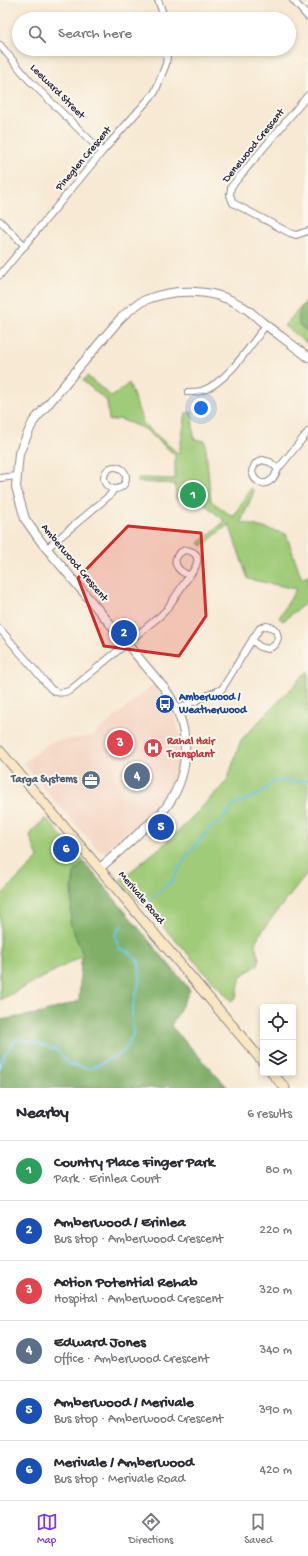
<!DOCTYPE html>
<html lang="en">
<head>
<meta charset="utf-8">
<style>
  :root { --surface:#fff; --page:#f2f2f3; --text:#2b2b33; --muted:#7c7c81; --line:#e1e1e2; --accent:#7c3aed }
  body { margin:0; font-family:"Gochi Hand",sans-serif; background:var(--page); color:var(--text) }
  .controls { position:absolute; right:12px; bottom:12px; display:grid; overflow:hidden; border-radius:4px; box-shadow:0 2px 6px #0003 }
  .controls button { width:36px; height:36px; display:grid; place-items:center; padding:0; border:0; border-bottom:1px solid var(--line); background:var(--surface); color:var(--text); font:20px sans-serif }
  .you { position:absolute; left:201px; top:408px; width:14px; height:14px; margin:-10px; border:3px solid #fff; border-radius:50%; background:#1a73e8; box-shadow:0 0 0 6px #1a73e833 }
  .badge { display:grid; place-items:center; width:26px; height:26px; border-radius:50%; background:var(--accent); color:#fff; font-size:13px; font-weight:700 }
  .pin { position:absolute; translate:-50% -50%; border:2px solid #fff; box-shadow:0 1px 4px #0006 }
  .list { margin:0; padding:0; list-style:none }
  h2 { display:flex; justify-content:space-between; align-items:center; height:52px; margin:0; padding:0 16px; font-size:17px }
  h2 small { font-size:13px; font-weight:400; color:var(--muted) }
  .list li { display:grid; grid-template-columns:26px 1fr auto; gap:12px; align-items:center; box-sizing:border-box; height:60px; padding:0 16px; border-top:1px solid var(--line) }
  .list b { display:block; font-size:15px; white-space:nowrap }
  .list p { margin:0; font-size:13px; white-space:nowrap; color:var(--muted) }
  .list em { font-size:13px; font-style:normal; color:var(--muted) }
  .icon { flex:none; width:22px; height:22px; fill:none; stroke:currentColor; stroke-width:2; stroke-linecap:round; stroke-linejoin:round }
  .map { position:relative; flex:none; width:308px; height:1088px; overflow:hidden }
  .search { position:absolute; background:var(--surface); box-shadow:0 2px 6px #0003; left:12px; right:12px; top:12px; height:44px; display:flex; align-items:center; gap:10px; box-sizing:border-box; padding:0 14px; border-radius:22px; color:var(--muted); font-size:15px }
  .sheet { height:412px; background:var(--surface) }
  nav { display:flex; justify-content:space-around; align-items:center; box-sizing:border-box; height:56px; border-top:1px solid var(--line); background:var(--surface); font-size:11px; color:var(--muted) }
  nav a { display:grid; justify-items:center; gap:2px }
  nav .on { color:var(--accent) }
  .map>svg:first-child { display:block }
  .built { fill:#f4d3c1 }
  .green { fill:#a0cb78; stroke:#61765a }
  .forest { fill:#80af68; stroke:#516852 }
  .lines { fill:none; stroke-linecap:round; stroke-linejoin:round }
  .stream { stroke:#68c4e6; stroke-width:2 }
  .minor-casing { stroke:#8c8687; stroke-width:8 }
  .tertiary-casing { stroke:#8c8687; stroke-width:10 }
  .secondary-casing { stroke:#8c8687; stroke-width:11 }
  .minor { stroke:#fff; stroke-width:6 }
  .tertiary { stroke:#fff; stroke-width:8 }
  .secondary { stroke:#f9e7c3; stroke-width:9 }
  .marked { fill:#d62828; fill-opacity:0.2; stroke:#d62828; stroke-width:3; stroke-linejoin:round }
  .labels { text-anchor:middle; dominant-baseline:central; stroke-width:4; stroke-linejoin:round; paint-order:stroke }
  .street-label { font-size:11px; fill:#22223b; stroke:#fbf7ec }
  .transit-label { font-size:11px; font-weight:bold; fill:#164399; stroke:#fbf7ec; text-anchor:start }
  .health-label { font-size:11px; font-weight:bold; fill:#be3a42; stroke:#fbf7ec; text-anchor:start }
  .service-label { font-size:11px; font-weight:bold; fill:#4e5e75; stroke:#fbf7ec; text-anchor:end }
</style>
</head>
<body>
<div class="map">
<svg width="308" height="1088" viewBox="0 0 308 1088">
  <rect width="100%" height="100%" fill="#fbf7ec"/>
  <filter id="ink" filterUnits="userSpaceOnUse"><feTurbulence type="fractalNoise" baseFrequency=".025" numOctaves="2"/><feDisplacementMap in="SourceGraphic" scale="8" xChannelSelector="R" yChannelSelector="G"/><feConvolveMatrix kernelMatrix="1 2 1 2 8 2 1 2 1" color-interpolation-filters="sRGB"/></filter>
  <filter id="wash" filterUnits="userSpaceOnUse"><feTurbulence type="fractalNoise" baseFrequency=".012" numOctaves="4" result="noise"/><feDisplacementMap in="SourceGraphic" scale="16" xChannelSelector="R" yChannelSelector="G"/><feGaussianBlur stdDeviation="0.9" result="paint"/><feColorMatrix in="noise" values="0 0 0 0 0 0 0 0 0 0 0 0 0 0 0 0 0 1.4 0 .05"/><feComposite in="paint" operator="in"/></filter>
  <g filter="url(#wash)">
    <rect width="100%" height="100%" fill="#f7e9d3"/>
    <!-- built -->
    <path class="built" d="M153 685 169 703 177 722 182 743 178 772 167 794 152 814 111 850 99 851 51 797 23 763 50 742 92 736Z"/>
    <!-- green -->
    <path class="green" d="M308 299V344L284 326Z
      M87 376 112 397 129 383 144 425 179 454 186 413 192 412 194 439 205 441 211 501 233 517 251 488 254 491 241 522 286 534 302 579 308 575V601L283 621 279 618 296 589 248 579 229 524 202 546 199 543 225 521 203 503 176 499 175 484 138 482V478L175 479V455L145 429 120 419 109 421 107 401 83 381Z
      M308 671V873L274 915 258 937 255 944 259 959 258 965 241 976 236 997 231 1001 120 880 171 839 227 781 241 740Z
      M46 818 84 862 74 873 71 899 86 954 0 1000V896L38 858 30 836 34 829Z"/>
    <!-- forest -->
    <path class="forest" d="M308 301V332L299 325C298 313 299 309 308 301Z
      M84 862 190 990 171 1026 228 1088H172L168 1085 165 1088H0V1020L42 1013 79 1001 81 962 83 955 70 923 74 873Z"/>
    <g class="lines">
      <!-- stream -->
      <path class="stream" d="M144 904 171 882 189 853 210 828 219 823 236 804 258 795 275 781H306L308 778
        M0 1067 4 1055 16 1039 40 1044 58 1051 68 1064 90 1069 124 1052 133 1035 132 1011 140 978 139 962 129 952 119 949 115 935 121 926"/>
    </g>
  </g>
  <g filter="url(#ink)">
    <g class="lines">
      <!-- minor casing -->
      <g class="minor-casing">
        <path id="minor" d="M158 0 165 19
          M293 0 308 17
          M0 45 29 80 102 152
          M308 95 231 187 230 195 233 203 290 233 296 235 308 231
          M0 221 25 246
          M0 275 102 152 155 92 166 64 168 49
          M188 392C192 392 197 392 201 391 227 383 250 346 266 325
          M262 460 270 462 278 469C276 472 275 478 271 480 263 488 253 480 252 471L255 464Z
          M104 478a11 11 0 1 1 22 0a11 11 0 1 1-22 0Z
          M278 469 308 432
          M0 478 16 476
          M46 549 110 495 114 489
          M186 550C204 553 197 567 189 576 185 573 181 572 178 568 172 560 178 552 186 550Z
          M266 626C274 627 277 630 278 638L275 645 268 649 260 647 252 640 260 628Z
          M0 629 51 689C57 694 62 693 69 691L160 616 167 609 189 576
          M177 709 222 689 252 640"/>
      </g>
      <!-- tertiary casing -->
      <g class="tertiary-casing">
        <path id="tertiary" d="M100 868C114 856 128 844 141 831 150 823 160 816 167 806 193 770 190 723 165 689L42 543 25 519 16 487 19 453 33 422 119 320C126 313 134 306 143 301 172 288 212 288 240 305 248 309 255 316 262 322 277 334 293 345 308 357"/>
      </g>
      <!-- secondary casing -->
      <g class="secondary-casing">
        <path id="secondary" d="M0 751 263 1062
          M272 1073 285 1088"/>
      </g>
      <!-- minor -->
      <use href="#minor" class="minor"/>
      <!-- tertiary -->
      <use href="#tertiary" class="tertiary"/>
      <!-- secondary -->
      <use href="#secondary" class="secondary"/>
    </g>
  </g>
  <!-- marked area -->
  <path class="marked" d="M128 526 201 533 206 616 179 656 104 646 78 578Z"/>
  <!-- icons -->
  <defs>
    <g id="bus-disc" transform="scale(1)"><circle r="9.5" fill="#1a4fb4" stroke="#fbf7ec"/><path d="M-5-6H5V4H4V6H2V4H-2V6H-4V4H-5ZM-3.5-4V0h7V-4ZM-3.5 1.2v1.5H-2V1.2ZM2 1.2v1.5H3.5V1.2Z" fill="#fff"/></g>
    <g id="hospital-disc" transform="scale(1)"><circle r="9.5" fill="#e0444e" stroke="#fbf7ec"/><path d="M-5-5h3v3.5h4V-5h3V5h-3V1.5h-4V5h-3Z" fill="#fff"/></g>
    <g id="office-disc" transform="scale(1)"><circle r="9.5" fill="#5c6f8a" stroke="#fbf7ec"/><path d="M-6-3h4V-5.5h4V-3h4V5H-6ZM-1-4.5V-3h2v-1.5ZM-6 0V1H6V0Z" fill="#fff"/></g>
  </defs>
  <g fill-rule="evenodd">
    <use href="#bus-disc" x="165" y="704"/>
    <use href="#hospital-disc" x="153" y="748"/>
    <use href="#office-disc" x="91" y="780"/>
  </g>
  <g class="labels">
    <!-- street labels -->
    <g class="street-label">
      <text transform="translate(57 92) rotate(45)">Leeward Street</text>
      <text transform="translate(254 146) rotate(-51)">Denewood Crescent</text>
      <text transform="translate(84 159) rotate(-50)">Pineglen Crescent</text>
      <text transform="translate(74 563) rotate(50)">Amberwood Crescent</text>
      <text transform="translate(141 898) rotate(50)">Merivale Road</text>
    </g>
    <!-- transit labels -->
    <g class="transit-label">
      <text x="179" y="698">Amberwood /<tspan x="179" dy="13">Weatherwood</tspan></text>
    </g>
    <!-- health labels -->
    <g class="health-label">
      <text x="167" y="742">Rahal Hair<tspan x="167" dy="13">Transplant</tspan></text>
    </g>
    <!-- service labels -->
    <g class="service-label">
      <text x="77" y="780">Targa Systems</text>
    </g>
  </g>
</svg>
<div class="controls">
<button><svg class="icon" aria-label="locate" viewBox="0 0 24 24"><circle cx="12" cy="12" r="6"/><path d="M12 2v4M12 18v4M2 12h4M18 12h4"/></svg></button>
<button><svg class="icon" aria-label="layers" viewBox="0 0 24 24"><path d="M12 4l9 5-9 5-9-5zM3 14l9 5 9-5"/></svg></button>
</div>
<div class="you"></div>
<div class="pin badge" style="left:193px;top:495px;background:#2e9e5b">1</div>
<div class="pin badge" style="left:124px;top:633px;background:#1a4fb4">2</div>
<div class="pin badge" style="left:120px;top:743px;background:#e0444e">3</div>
<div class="pin badge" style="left:137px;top:776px;background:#5c6f8a">4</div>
<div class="pin badge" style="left:161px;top:827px;background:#1a4fb4">5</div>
<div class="pin badge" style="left:66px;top:849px;background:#1a4fb4">6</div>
<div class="search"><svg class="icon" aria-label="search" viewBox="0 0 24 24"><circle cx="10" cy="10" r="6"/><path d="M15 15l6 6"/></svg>Search here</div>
</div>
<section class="sheet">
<h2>Nearby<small>6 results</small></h2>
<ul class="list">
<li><span class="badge" style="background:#2e9e5b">1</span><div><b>Country Place Finger Park</b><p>Park · Erinlea Court</p></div><em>80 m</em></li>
<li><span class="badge" style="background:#1a4fb4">2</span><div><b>Amberwood / Erinlea</b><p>Bus stop · Amberwood Crescent</p></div><em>220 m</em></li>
<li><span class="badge" style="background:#e0444e">3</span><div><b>Action Potential Rehab</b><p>Hospital · Amberwood Crescent</p></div><em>320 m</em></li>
<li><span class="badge" style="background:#5c6f8a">4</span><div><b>Edward Jones</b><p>Office · Amberwood Crescent</p></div><em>340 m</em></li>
<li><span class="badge" style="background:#1a4fb4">5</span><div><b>Amberwood / Merivale</b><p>Bus stop · Amberwood Crescent</p></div><em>390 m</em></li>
<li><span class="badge" style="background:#1a4fb4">6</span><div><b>Merivale / Amberwood</b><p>Bus stop · Merivale Road</p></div><em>420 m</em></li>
</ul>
</section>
<nav>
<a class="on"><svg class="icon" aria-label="map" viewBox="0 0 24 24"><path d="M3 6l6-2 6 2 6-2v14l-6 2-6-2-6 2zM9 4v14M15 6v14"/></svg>Map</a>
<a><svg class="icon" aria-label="directions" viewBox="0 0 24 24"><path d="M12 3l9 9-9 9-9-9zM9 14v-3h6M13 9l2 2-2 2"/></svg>Directions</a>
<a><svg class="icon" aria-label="saved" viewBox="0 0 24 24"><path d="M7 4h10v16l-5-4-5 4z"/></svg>Saved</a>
</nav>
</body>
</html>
